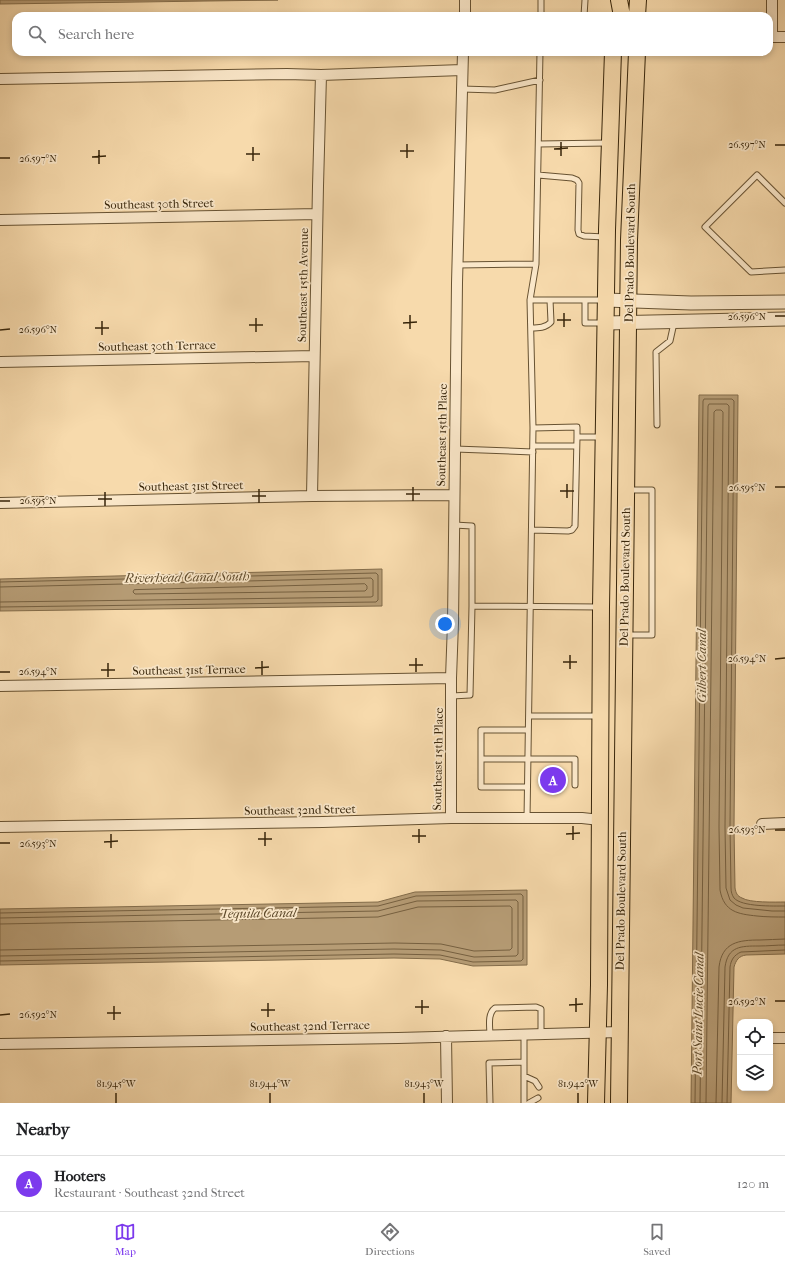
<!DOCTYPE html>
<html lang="en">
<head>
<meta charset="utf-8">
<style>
  :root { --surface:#fff; --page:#f6f6f6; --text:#202124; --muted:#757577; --line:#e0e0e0; --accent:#7c3aed }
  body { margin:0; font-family:"IM FELL French Canon",serif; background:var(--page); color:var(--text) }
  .controls { position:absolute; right:12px; bottom:12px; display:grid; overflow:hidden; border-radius:8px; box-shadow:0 2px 6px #0003 }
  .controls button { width:36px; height:36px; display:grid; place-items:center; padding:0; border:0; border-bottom:1px solid var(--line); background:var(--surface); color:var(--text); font:20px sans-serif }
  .you { position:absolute; left:445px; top:624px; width:14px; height:14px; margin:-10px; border:3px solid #fff; border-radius:50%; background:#1a73e8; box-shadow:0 0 0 6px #1a73e833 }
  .badge { display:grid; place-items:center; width:26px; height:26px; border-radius:50%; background:var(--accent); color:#fff; font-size:13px; font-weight:700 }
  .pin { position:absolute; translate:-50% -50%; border:2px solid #fff; box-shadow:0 1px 4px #0006 }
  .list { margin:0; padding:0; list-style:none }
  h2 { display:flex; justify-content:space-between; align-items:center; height:52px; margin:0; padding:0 16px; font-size:17px }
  h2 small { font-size:13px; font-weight:400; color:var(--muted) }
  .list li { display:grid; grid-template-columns:26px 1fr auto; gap:12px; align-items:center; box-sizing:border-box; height:56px; padding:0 16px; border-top:1px solid var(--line) }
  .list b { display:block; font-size:15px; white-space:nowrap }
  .list p { margin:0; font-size:13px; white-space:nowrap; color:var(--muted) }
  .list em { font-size:13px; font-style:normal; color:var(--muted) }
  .icon { flex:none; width:22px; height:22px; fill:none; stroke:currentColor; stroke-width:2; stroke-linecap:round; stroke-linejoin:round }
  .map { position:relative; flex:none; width:785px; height:1103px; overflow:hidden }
  .search { position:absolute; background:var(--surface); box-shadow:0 2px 6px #0003; left:12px; right:12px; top:12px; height:44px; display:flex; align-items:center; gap:10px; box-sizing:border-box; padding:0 14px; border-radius:12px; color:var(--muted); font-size:15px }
  .sheet { height:108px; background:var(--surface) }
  nav { display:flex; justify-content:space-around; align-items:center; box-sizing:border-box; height:56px; border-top:1px solid var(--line); background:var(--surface); font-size:11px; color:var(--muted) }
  nav a { display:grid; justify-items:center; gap:2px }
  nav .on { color:var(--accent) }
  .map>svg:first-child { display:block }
  .water { fill:#b69c75; stroke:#836c4a }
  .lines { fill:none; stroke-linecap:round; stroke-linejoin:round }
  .shore { stroke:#766040; stroke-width:1 }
  .service-casing { stroke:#675232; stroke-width:7 }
  .minor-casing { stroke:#675232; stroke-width:12 }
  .tertiary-casing { stroke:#675232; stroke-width:15 }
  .primary-casing { stroke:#37250a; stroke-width:18 }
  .service { stroke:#fae7c9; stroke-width:5 }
  .minor { stroke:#fae7c9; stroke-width:10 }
  .tertiary { stroke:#fae7c9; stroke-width:13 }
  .primary { stroke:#f7daac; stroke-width:16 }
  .ticks { fill:none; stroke:#37250a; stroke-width:1.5 }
  .labels { text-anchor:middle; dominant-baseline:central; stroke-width:3.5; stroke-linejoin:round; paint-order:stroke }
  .street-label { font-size:12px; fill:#37250a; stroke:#fae7c9 }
  .water-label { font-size:13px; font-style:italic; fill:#5d492a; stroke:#fae7c9 }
  .ticks-label { font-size:10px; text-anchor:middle; fill:#37250a; stroke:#fae7c9; stroke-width:3.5; stroke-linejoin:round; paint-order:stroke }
</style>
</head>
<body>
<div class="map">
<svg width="785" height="1103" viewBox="0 0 785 1103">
  <rect width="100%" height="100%" fill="#f7daac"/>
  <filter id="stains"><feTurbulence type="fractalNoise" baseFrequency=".005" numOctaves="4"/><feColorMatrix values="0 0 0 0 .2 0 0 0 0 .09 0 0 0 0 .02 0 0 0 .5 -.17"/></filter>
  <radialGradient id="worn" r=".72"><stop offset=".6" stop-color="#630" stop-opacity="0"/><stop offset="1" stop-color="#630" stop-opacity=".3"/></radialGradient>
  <!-- water -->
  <path class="water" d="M0 0H278L0 4Z
    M699 395H738L734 827 735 888C736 893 737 896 742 898 750 903 775 902 785 902V954L746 955C739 956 736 960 734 967L731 1103H691Z
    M382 569V606L0 611V579Z
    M527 890V965L473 966 440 959 394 958 0 965V909L378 902 415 892Z"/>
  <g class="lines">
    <!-- shore -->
    <path class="shore" d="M0 582 376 573 378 575V600L376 602 0 607
      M365 584 367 586V589L365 591 135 594 133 592 134 590Z
      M0 587 371 578 373 580V596L371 597 0 602
      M0 913 378 906 416 896 521 894 523 896V959L521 961 473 962 440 955 394 954 0 961
      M0 918 378 911 417 901 516 900 518 902V954L516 956 474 957 441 950 394 949 0 956
      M0 924 378 917 418 907 510 906 512 908V948L510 950 474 951 441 944 395 943 0 950
      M695 1103 703 401 704 399H732L734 401 730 827 731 888C731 892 732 895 734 898 742 907 773 906 785 906
      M700 1103 708 406 709 404H727L729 406 725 827 726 888 730 900 736 905 743 908 772 911H785
      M706 1103 714 412 716 410H721L723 412 719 827 720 890C724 912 738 914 757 916 766 917 776 917 785 917
      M716 1103 719 967C722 942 739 940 760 940 768 940 777 939 785 939
      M722 1103 725 967C728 946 741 946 759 946 768 946 776 945 785 945
      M727 1103 730 967C731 960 734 955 741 952L785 950"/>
    <!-- service casing -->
    <g class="service-casing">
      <path id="service" d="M541 16V0
        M584 16 585 0
        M462 89 495 90 540 80
        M539 144 607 143
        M538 175 572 178 577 180 579 183 578 230 579 234 584 236 605 237
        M785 203 757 175 705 227 751 272 785 270
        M457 265 536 264
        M530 300H603
        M585 300V323H603
        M531 328C538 328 546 328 551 322L550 300
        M657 425 656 352 670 341 674 323
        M533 428 577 427V437H601
        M533 446H576
        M455 449 533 452
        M454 525 472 526V606
        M532 530 568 531 572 530 575 526 577 437
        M627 635H652V490H627
        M452 696 470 695 472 606 600 607
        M529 716H598
        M481 759H575V785
        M527 787H481V730H528
        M527 819 533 428 530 300 536 264 540 52
        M490 1036C490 1027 487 1014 495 1008L536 1007 541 1009V1034
        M524 1076 535 1081 539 1087
        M490 1103 489 1063 524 1062
        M524 1103V1034
        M529 1103 538 1098"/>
    </g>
    <!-- minor casing -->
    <g class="minor-casing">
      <path id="minor" d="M465 16V0
        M769 37H785
        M772 37V0
        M0 79 287 74 321 75 462 70
        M0 220 317 214
        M0 362 314 356
        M312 496 318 186 321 75
        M0 503 312 496 454 495
        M0 686 451 678
        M451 818V678L453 623 457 283 463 52
        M762 824 785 823
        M0 827 323 822 451 818H582L600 820
        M446 1036 447 1103
        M770 1038H785
        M0 1044 398 1038 620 1032"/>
    </g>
    <!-- tertiary casing -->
    <g class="tertiary-casing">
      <path id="tertiary" d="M606 300 691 303 785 302
        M606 323 785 319"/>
    </g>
    <!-- primary casing -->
    <g class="primary-casing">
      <path id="primary" d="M619 0 622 16
        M637 16 638 0
        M596 1103 599 985 601 607 607 230 613 52
        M619 1103 629 240 637 52"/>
    </g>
    <!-- service -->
    <use href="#service" class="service"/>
    <!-- minor -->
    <use href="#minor" class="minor"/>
    <!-- tertiary -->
    <use href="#tertiary" class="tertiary"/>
    <!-- primary -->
    <use href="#primary" class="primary"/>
  </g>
  <!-- ticks -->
  <path class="ticks" d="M561 142V156M407 144V158M775 145H785M253 147V161M554 149 568 148M99 150V164M400 151H414M246 154H260M92 157 106 156M0 158H10M564 313V327M410 315V329M775 316H785M256 318V332M557 320H571M102 321V335M403 323 417 322M249 325H263M95 328H109M0 330 10 329M567 484V498M413 487V501M775 487H785M259 489V503M560 491H574M105 492V506M406 494H420M252 496H266M98 499H112M0 501H10M570 655V669M416 658V672M775 659 785 658M262 661V675M563 662H577M108 663V677M409 665H423M255 668 269 667M101 670H115M0 672H10M573 826V840M419 829V843M775 830H785M265 832V846M111 834V848M566 834 580 833M412 836H426M258 839H272M104 842 118 841M0 843H10M576 998V1012M422 1000V1014M775 1001H785M268 1003V1017M569 1005 583 1004M114 1006V1020M415 1007H429M261 1010H275M107 1013H121M0 1015 10 1014M116 1093V1103M270 1093V1103M424 1093V1103M578 1093V1103"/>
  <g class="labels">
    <!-- street labels -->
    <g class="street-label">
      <text transform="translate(159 204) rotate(-1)">Southeast 30th Street</text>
      <text transform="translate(630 253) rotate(-89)">Del Prado Boulevard South</text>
      <text transform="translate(303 285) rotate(-89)">Southeast 15th Avenue</text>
      <text transform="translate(157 346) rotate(-1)">Southeast 30th Terrace</text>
      <text transform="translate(442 435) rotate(-89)">Southeast 15th Place</text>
      <text transform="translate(191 486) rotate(-1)">Southeast 31st Street</text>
      <text transform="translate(625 577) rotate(-89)">Del Prado Boulevard South</text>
      <text transform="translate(189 670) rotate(-1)">Southeast 31st Terrace</text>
      <text transform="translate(438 759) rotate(-89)">Southeast 15th Place</text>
      <text transform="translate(300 810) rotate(-1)">Southeast 32nd Street</text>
      <text transform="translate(621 901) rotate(-89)">Del Prado Boulevard South</text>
      <text transform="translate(310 1026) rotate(-1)">Southeast 32nd Terrace</text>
    </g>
    <!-- water labels -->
    <g class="water-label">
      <text transform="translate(187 577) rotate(-1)">Riverhead Canal South</text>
      <text transform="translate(701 666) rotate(-90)">Gilbert Canal</text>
      <text transform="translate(258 913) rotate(-1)">Tequila Canal</text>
      <text transform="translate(698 1014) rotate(-89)">Port Saint Lucie Canal</text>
    </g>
  </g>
  <g class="ticks-label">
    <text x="747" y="148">26.597°N</text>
    <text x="38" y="162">26.597°N</text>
    <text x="747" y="320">26.596°N</text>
    <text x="38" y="333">26.596°N</text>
    <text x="747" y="491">26.595°N</text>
    <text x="38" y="504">26.595°N</text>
    <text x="747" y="662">26.594°N</text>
    <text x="38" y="675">26.594°N</text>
    <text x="747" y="833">26.593°N</text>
    <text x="38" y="847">26.593°N</text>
    <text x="747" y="1005">26.592°N</text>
    <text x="38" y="1018">26.592°N</text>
    <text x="116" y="1087">81.945°W</text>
    <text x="270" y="1087">81.944°W</text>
    <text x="424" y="1087">81.943°W</text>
    <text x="578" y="1087">81.942°W</text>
  </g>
  <rect width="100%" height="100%" filter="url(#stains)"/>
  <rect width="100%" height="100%" fill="url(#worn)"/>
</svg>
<div class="controls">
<button><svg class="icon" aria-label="locate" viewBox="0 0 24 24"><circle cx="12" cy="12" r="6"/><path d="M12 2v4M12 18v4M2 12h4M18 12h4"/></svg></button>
<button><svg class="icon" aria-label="layers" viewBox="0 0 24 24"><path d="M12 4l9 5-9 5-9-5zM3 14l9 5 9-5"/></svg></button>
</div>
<div class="you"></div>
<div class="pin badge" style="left:553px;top:780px">A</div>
<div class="search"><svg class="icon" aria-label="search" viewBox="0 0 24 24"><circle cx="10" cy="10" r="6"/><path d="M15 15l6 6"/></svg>Search here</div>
</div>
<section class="sheet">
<h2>Nearby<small></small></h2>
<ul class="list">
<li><span class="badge">A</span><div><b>Hooters</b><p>Restaurant · Southeast 32nd Street</p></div><em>120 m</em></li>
</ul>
</section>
<nav>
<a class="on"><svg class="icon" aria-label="map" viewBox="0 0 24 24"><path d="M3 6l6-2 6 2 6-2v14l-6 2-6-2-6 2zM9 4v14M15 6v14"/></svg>Map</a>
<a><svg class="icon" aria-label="directions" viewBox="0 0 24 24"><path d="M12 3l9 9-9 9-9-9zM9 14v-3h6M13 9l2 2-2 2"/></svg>Directions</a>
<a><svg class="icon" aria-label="saved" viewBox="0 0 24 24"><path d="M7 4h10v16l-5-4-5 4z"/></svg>Saved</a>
</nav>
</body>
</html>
